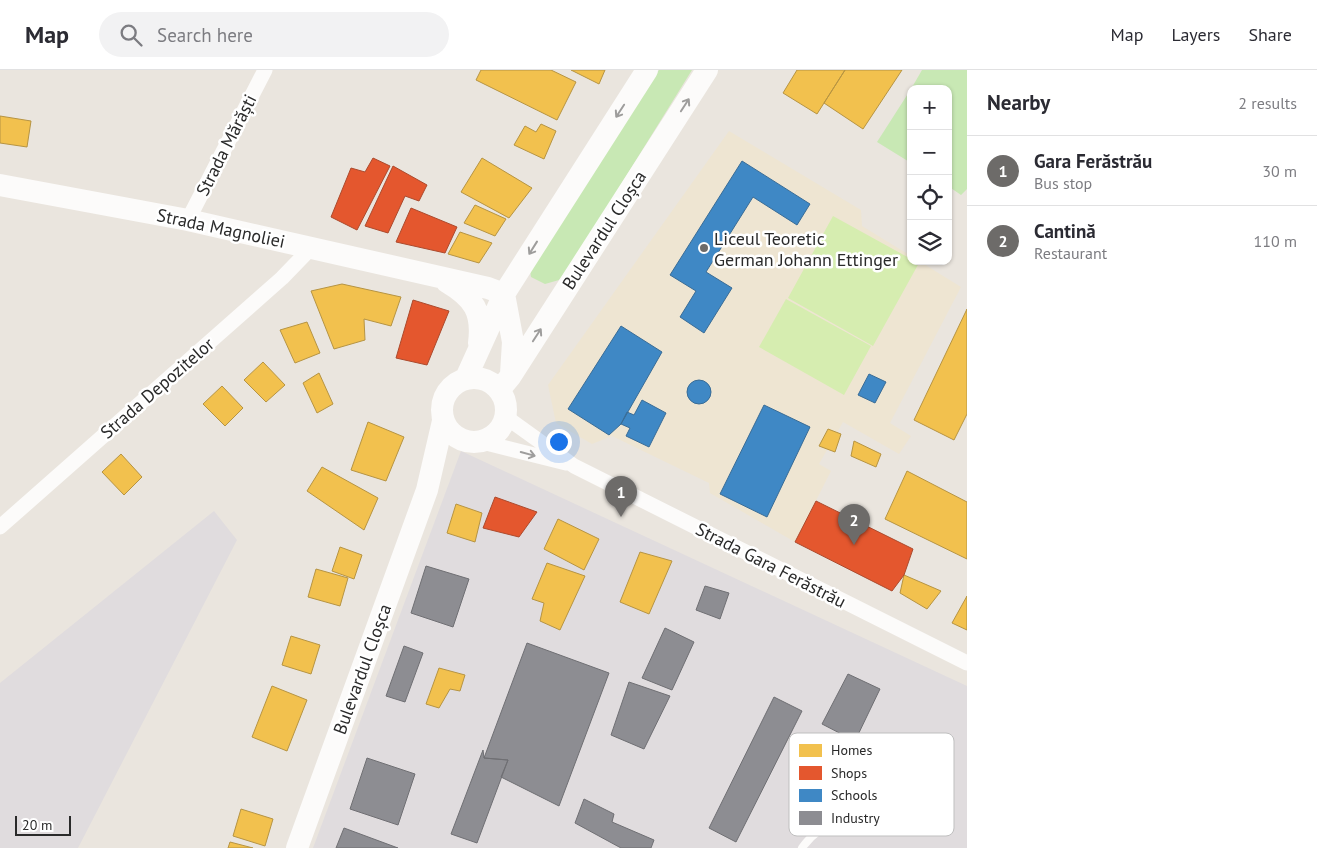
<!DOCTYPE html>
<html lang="en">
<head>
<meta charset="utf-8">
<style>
  :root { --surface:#fff; --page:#f2f2f3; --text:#2b2b33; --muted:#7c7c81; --line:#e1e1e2; --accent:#6d6b69 }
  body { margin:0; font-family:"PT Sans",sans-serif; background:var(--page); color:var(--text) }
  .controls { position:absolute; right:15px; top:15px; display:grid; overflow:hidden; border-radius:10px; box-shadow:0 1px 4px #0004 }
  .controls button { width:45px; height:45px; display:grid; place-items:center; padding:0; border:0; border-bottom:1px solid var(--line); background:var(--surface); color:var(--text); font:25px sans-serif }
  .scale { position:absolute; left:15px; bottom:12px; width:56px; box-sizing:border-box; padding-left:5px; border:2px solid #2a2a2a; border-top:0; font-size:14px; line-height:18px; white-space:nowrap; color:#2a2a2a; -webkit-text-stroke:4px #fff; paint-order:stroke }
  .you { position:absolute; left:558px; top:371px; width:18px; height:18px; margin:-12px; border:4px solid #fff; border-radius:50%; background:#1a73e8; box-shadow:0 0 0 8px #1a73e833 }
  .badge { display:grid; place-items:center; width:32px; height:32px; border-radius:50%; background:var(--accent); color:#fff; font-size:16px; font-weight:700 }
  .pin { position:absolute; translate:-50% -41px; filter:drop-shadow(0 1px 2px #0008) }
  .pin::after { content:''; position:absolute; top:26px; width:18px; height:15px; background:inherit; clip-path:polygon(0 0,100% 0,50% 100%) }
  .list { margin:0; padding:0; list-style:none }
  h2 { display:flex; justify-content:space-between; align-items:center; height:65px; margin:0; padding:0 20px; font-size:21px }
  h2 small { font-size:16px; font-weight:400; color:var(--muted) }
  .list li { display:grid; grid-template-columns:32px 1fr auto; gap:15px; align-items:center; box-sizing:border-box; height:70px; padding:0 20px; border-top:1px solid var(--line) }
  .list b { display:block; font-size:19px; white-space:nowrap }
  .list p { margin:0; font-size:16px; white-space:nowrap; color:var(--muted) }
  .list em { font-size:16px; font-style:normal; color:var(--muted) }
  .icon { flex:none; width:28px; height:28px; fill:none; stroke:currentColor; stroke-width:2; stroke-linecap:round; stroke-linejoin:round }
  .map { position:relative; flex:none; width:967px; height:778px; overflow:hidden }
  header { display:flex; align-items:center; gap:30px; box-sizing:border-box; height:70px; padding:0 25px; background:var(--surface); border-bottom:1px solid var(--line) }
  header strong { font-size:24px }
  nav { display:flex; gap:28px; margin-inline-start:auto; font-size:18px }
  .search { width:350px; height:45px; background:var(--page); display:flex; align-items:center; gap:12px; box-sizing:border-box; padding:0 18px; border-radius:28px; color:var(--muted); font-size:19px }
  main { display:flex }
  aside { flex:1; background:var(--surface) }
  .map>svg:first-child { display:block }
  .industrial { fill:#e0dcde }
  .education { fill:#eee5d2 }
  .green { fill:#c8e8b4 }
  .pitch { fill:#d6edb0 }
  .homes { fill:#f2c14e; stroke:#b69443 }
  .shops { fill:#e4572e; stroke:#ac4a2d }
  .schools { fill:#3f88c5; stroke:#396c96 }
  .industry { fill:#8d8d92; stroke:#6f6f73 }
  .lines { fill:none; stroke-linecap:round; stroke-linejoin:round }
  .service { stroke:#fcfbfa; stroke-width:8 }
  .minor { stroke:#fcfbfa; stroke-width:15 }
  .secondary { stroke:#fcfbfa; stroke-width:22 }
  .oneway { stroke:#9e9d9c }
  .poi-dot { fill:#6d6b69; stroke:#fff; stroke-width:2 }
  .labels { text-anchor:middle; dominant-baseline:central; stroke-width:5; stroke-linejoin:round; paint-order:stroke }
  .street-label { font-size:18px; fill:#2a2a2a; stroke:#fff }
  .poi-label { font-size:18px; fill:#2a2a2a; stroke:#fff; text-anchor:start }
  .key { fill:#fff; stroke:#bfbfbf; stroke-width:1 }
  .key-label { font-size:14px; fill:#2a2a2a }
</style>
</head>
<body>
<header>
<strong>Map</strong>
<div class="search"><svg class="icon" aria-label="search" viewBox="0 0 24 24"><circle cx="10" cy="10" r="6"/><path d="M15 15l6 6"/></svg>Search here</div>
<nav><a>Map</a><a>Layers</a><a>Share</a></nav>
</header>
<main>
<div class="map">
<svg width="967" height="778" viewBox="0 0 967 778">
  <rect width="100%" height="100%" fill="#eae5de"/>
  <!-- industrial -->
  <path class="industrial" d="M461 381 967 616V778H313Z
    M214 441 237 470 78 778H0V613Z"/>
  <!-- education -->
  <path class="education" d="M729 61 861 140 862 156 911 186V191H919L961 217 890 353 911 366 899 384 843 352 819 394 831 401 795 472 710 423 709 413 612 366 592 374 556 353 548 315Z"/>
  <!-- green -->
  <path class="green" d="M659 0H692L574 190 559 210 545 214 531 207 529 193Z
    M922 0H967V119L961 125 948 116V19H911Z
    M911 19V93L877 72Z"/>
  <!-- pitch -->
  <path class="pitch" d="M833 146 911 189V191L919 193 873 276 788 228Z
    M786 229 871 276 844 325 759 277Z"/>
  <!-- homes -->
  <path class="homes" d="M481 0H551L576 12 557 50 476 10Z
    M571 0H605L599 14Z
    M797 0H845L817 44 783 23Z
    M845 0H902L863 59 824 33Z
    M0 46 31 51 27 77 0 73Z
    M541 54 556 61 544 89 514 75 525 56 536 62Z
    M482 88 532 118 509 148 461 122Z
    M475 135 506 149 495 166 464 153Z
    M460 162 492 173 479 193 448 184Z
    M342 214 401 227 391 256 364 249 365 270 334 279 311 221Z
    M967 239V344L954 370 914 350Z
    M307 252 320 283 295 293 280 260Z
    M263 292 285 315 266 332 244 310Z
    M319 303 333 334 317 343 303 313Z
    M222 316 243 338 225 356 203 334Z
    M368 352 404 367 386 411 351 400Z
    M828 359 841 364 835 382 819 376Z
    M854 371 881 384 876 397 851 386Z
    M121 384 142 407 124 425 102 402Z
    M322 397 378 428 364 460 307 421Z
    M907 401 967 432V489L885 449Z
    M456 434 482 443 475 472 447 463Z
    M558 449 599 469 584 500 544 479Z
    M340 477 362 485 354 509 332 501Z
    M640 482 672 491 649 544 620 532Z
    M547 493 585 506 560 560 540 551 544 533 532 529Z
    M316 499 348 508 340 536 308 527Z
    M904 505 941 521 927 539 900 523Z
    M967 526V560L952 553Z
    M291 566 320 575 311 604 282 595Z
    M439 598 465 605 460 621 450 619 439 638 426 634Z
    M272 616 307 630 287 681 252 667Z
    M241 739 273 749 265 776 233 766Z
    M230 772 253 778H228Z"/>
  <!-- shops -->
  <path class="shops" d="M373 88 390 96 357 160 331 147 351 98 365 102Z
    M393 96 427 115 419 131 405 126 388 163 365 156Z
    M411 138 457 157 445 183 396 172Z
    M413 230 449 241 427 295 396 288Z
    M495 427 537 442 519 467 483 458Z
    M816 431 913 479 904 505 892 521 795 472Z"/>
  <!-- schools -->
  <path class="schools" d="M742 91 810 134 797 155 753 127 706 202 732 218 704 263 680 247 696 221 670 205Z
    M621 256 662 282 621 354 609 365 568 339Z
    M869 304 886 312 875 333 858 325Z
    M687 322a12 12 0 1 1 24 0a12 12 0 1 1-24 0Z
    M642 330 666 343 649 377 626 366 630 358 621 354 627 342 634 345Z
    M764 335 810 357 767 447 720 424Z"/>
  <!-- industry -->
  <path class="industry" d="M426 496 469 509 453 557 411 543Z
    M705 516 729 523 720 549 696 540Z
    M665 558 694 572 672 620 642 608Z
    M527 573 609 603 559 736 501 707 508 690 484 688Z
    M404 576 423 583 405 632 386 626Z
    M848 604 880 619 855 671 822 654Z
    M629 612 670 626 644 679 611 665Z
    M774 627 802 641 736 772 709 758Z
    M483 680 484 688 508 690 477 773 451 764Z
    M367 688 415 704 398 755 350 739Z
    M584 729 614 744 612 752 654 770 651 778H621L575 753Z
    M344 758 398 778H336Z"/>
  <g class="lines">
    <!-- service -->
    <path class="service" d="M802 778C823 747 860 745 893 741"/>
    <!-- minor -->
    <path class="minor" d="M188 150 265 0
      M506 347 574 396 967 593
      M482 372 566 393
      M0 457 282 208 312 177"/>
    <!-- secondary -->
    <path class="secondary" d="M0 115 188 150 488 218 504 224
      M447 212C474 228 483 242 479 273
      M504 224 513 272 511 304
      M442 340a32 32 0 1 1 64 0a32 32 0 1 1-64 0Z
      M466 308 504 224 647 0
      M500 319 510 307 707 0
      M297 778 427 420 443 351"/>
  </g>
  <!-- one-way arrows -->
  <defs><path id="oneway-shaft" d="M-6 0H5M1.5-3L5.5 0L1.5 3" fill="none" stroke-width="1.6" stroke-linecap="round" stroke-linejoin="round" transform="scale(1.25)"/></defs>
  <g class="oneway">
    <use href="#oneway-shaft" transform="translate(685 35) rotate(-57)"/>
    <use href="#oneway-shaft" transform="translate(620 41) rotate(123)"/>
    <use href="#oneway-shaft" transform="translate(533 178) rotate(122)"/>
    <use href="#oneway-shaft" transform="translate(537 265) rotate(-57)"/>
    <use href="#oneway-shaft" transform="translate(528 384) rotate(15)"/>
  </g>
  <!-- markers -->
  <circle class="poi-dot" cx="704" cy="178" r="5"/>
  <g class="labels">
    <!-- street labels -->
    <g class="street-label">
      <text transform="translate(226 75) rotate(-63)">Strada Mărăști</text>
      <text transform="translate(221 158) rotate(12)">Strada Magnoliei</text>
      <text transform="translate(604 160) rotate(-57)">Bulevardul Cloșca</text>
      <text transform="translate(157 318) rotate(-41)">Strada Depozitelor</text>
      <text transform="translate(771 495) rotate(27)">Strada Gara Ferăstrău</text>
      <text transform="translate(362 599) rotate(-70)">Bulevardul Cloșca</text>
    </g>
    <!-- poi labels -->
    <g class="poi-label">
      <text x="714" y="168">Liceul Teoretic<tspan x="714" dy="21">German Johann Ettinger</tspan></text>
    </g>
  </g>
  <!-- legend -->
  <rect x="789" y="663" width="165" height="103" rx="8" class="key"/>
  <rect x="799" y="674" width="23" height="13" fill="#f2c14e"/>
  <rect x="799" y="696" width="23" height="14" fill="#e4572e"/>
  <rect x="799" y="719" width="23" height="13" fill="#3f88c5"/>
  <rect x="799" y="741" width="23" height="14" fill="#8d8d92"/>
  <g class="key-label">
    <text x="831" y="685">Homes</text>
    <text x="831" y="708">Shops</text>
    <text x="831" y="730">Schools</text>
    <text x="831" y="753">Industry</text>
  </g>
</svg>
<div class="controls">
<button>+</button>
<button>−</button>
<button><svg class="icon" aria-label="locate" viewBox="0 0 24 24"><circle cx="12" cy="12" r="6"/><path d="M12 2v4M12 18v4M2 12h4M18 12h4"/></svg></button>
<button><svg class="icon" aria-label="layers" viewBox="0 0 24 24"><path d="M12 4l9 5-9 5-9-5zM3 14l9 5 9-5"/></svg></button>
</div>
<div class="scale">20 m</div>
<div class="you"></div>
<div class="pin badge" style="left:621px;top:447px">1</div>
<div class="pin badge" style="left:854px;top:475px">2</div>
</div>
<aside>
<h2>Nearby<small>2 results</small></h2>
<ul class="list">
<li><span class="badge">1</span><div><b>Gara Ferăstrău</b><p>Bus stop</p></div><em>30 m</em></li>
<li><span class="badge">2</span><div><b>Cantină</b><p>Restaurant</p></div><em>110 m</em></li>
</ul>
</aside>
</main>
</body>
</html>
